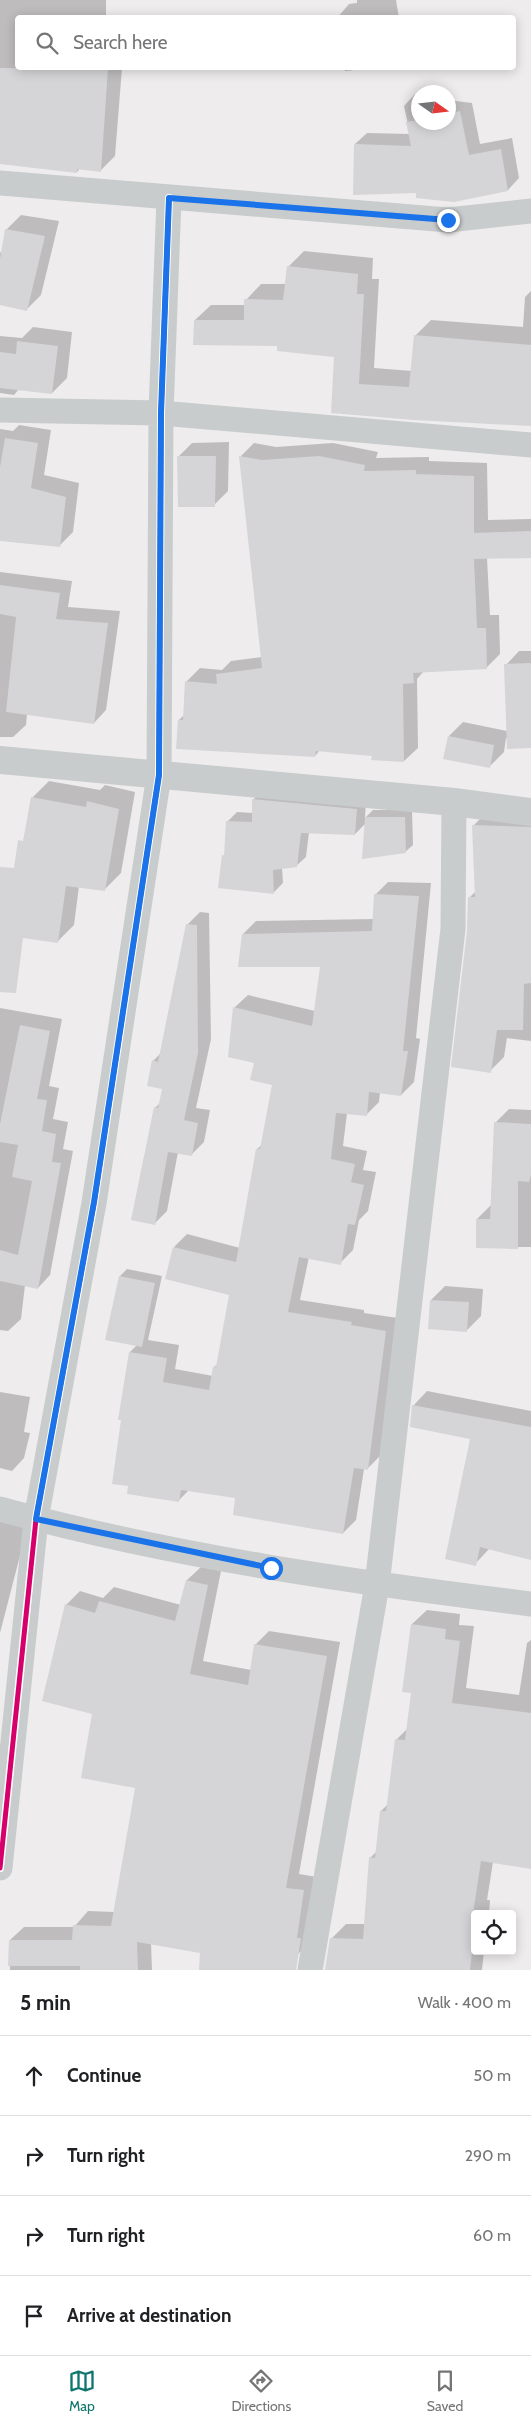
<!DOCTYPE html>
<html lang="en">
<head>
<meta charset="utf-8">
<style>
  :root { --surface:#fff; --page:#f6f6f6; --text:#202124; --muted:#757577; --line:#e0e0e0; --accent:#0f766e }
  body { margin:0; font-family:Cabin,sans-serif; background:var(--page); color:var(--text) }
  .controls { position:absolute; right:15px; bottom:15px; display:grid; overflow:hidden; border-radius:5px; box-shadow:0 2px 12px #0003 }
  .controls button { width:45px; height:45px; display:grid; place-items:center; padding:0; border:0; border-bottom:1px solid var(--line); background:var(--surface); color:var(--text); font:25px sans-serif }
  .compass { position:absolute; left:411px; top:85px; width:45px; height:45px; border-radius:50%; background:var(--surface); box-shadow:0 2px 12px #0003; rotate:104deg }
  .stop { position:absolute; width:15px; height:15px; margin:-11px; border:4px solid #1a73e8; border-radius:50%; background:#fff }
  .stop.end { background:#1a73e8; border-color:#fff; box-shadow:0 1px 5px #0008 }
  .list { margin:0; padding:0; list-style:none }
  h2 { display:flex; justify-content:space-between; align-items:center; height:65px; margin:0; padding:0 20px; font-size:21px }
  h2 small { font-size:16px; font-weight:400; color:var(--muted) }
  .list li { display:grid; grid-template-columns:32px 1fr auto; gap:15px; align-items:center; box-sizing:border-box; height:80px; padding:0 20px; border-top:1px solid var(--line) }
  .list b { display:block; font-size:19px; white-space:nowrap }
  .list em { font-size:16px; font-style:normal; color:var(--muted) }
  .icon { flex:none; width:28px; height:28px; fill:none; stroke:currentColor; stroke-width:2; stroke-linecap:round; stroke-linejoin:round }
  .map { position:relative; flex:none; width:531px; height:1970px; overflow:hidden }
  .search { position:absolute; background:var(--surface); box-shadow:0 2px 12px #0003; left:15px; right:15px; top:15px; height:55px; display:flex; align-items:center; gap:12px; box-sizing:border-box; padding:0 18px; border-radius:5px; color:var(--muted); font-size:19px }
  .sheet { height:385px; background:var(--surface) }
  nav { display:flex; justify-content:space-around; align-items:center; box-sizing:border-box; height:70px; border-top:1px solid var(--line); background:var(--surface); font-size:14px; color:var(--muted) }
  nav a { display:grid; justify-items:center; gap:2px }
  nav .on { color:var(--accent) }
  .map>svg:first-child { display:block }
  .shadow { fill:#0003 }
  .building { fill:#d5d4d7 }
  .lines { fill:none; stroke-linecap:round; stroke-linejoin:round }
  .minor { stroke:#c8cccd; stroke-width:25 }
  .tertiary { stroke:#c8cccd; stroke-width:28 }
  .cycleway-casing { stroke:#fff; stroke-width:8 }
  .cycleway { stroke:#d6006c; stroke-width:5 }
  .route { stroke:#1a73e8; stroke-width:6 }
</style>
</head>
<body>
<div class="map">
<svg width="531" height="1970" viewBox="0 0 531 1970">
  <rect width="100%" height="100%" fill="#eeecec"/>
  <!-- shadow -->
  <path class="shadow" d="M0 0H106V18H18V68H122L115 156 100 171 80 168 77 172 0 163Z
    M357 0H396L399 18H337L349 4 357 3Z
    M344 68H372L345 71Z
    M415 94 418 95V122H448V100L472 103 480 144 512 138 519 178 508 190 454 201 418 191 355 144 367 133 410 134 404 106Z
    M21 215 59 221 41 295 26 310 0 304V253L3 250 6 230Z
    M304 251 373 258 372 279H379L374 368 412 371 415 336 431 320 523 327 525 297 531 291V424L332 412 336 356 279 345 195 320 211 305H246V300L261 284H286L288 267Z
    M33 327 72 332 67 378 52 393 19 389 14 395 0 393V336L22 338Z
    M19 425 51 430 44 475 79 483 73 532 59 546 0 539V429L13 431Z
    M229 442 228 491 214 505 178 457 192 443Z
    M254 443 276 447 333 443 378 452 376 458 429 457V461L487 463 488 520 531 519V557L487 558 490 615H499L500 654 486 668 424 671 417 679 418 748 404 761 373 759V755L320 750 315 756 179 720 184 715 186 682 200 668 222 670 231 661 262 657 241 456Z
    M0 572 72 581 68 607 120 611 106 710 94 723 27 714 26 725 13 737H0Z
    M519 651H531V747L506 738 504 752 490 766 449 736 463 722 507 731 506 665Z
    M49 781 100 790 105 785 135 792 121 873 104 890 79 886 74 925 58 941 32 798Z
    M262 790 366 800 365 818 373 810H412L413 845 405 852 366 823 355 834 309 832 306 857 296 866 282 868 283 883 273 893 223 856 226 853 227 822 237 812 253 813V800Z
    M487 812 531 814V1041L507 1038 504 1057 490 1071 469 931V898L476 891 473 826Z
    M388 882 431 883 416 1038 420 1039 414 1082 401 1095 380 1092 379 1102 366 1115 347 1113 343 1146 367 1151 363 1170 376 1172 368 1211 359 1220 353 1250 340 1263 309 1257 300 1300 364 1310V1313L398 1318 380 1456 367 1469H364L356 1520 343 1533 237 1497 189 1490 179 1500 130 1352 137 1345 120 1276 127 1269 162 1276 148 1340 179 1345 175 1369 213 1376 214 1367 218 1364 231 1294 174 1247 187 1234 240 1248 257 1149 262 1145 274 1084 256 1062 235 1007 248 995 315 1011 321 966 243 934 256 921 374 919 375 895Z
    M200 912 209 913 211 1039 196 1108 210 1110 204 1142 192 1154 178 1152 167 1211 154 1224 155 1108 161 1102 163 1088 153 1061 161 1053 187 925Z
    M0 1008 62 1019 49 1086 59 1088 53 1119 68 1122 63 1149 73 1151 50 1275 38 1288 25 1285 21 1319 8 1331 0 1330Z
    M509 1109 531 1110V1247H477V1219L491 1205 495 1123Z
    M445 1286 483 1289 481 1316 467 1330 431 1300Z
    M427 1391 531 1411V1558L490 1548 475 1564 472 1438 411 1426 414 1405Z
    M0 1392 30 1397 24 1432 30 1433 24 1458 12 1471 0 1468Z
    M0 1509 30 1517 0 1633Z
    M201 1567 221 1571 203 1661 251 1670 255 1645 269 1631 340 1642 299 1874 317 1877 311 1941 297 1955 289 1970H200L201 1952 151 1943 152 1970H10V1940L24 1927H74L88 1911 115 1912 137 1787 94 1713 66 1605 80 1591 103 1598 114 1587 181 1605 187 1580Z
    M427 1610 460 1614 459 1625 474 1626 466 1688 519 1695 527 1643 531 1640V1868L493 1862 487 1900H490L489 1914H475V1951H484L482 1970H377L331 1939 346 1924H366L370 1858 377 1851 381 1811 388 1804 396 1740 408 1728 412 1692V1624Z"/>
  <!-- building -->
  <path class="building" d="M0 68H108L101 172 77 169V173L0 164Z
    M460 111 469 155 501 149 508 191 454 202 416 198V193L353 195 354 144 411 146 406 122 418 120V122H448V114Z
    M5 229 45 236 27 311 0 305V259Z
    M287 266 358 274 357 294H364L359 384 409 387 414 335 531 345V426L414 420 331 413 334 357 277 351V346L193 345 194 320H244V299L283 300Z
    M17 341 58 346 52 394 0 388V352L16 354Z
    M5 438 38 443 31 488 66 497 60 547 0 541V467Z
    M177 456H216L215 507H178Z
    M239 456 262 460 319 456 365 465 364 471 416 470V474L474 476V533L531 531V558L474 559 477 628H486L487 669 413 673 414 683 403 684 404 762 371 760 372 756 316 751 315 757 176 749 178 720H183L185 681 217 684 216 674 262 668Z
    M0 585 60 593 56 619 108 623 94 724 6 712 16 617 0 614Z
    M531 663V748L507 749 504 664Z
    M448 736 494 745 490 768 443 759Z
    M31 797 86 807 87 801 119 809 105 891 66 886 58 943 23 938 16 993 0 992V867L14 868 18 840 23 841Z
    M252 799 357 809 355 835 301 833 297 867 273 870 274 894 218 888 222 855 224 856 226 821 252 822Z
    M365 817H405L406 853 362 859Z
    M472 825 531 827V983L524 984 523 1030H497L491 1073 451 1067 467 931 468 897H475Z
    M374 894 419 896 403 1051H408L401 1096 369 1092 367 1116 336 1113 331 1159 355 1164 351 1182 364 1185 355 1225 348 1224 341 1265 299 1257 288 1312 352 1322 351 1325 386 1331 368 1470 354 1468 343 1534 233 1515 235 1498 181 1490 179 1502 127 1494 128 1486 112 1484 121 1420H118L129 1352 167 1358 163 1382 209 1390 213 1367H216L229 1295 165 1279 173 1247 236 1262 256 1149H260L272 1085 250 1080 254 1063 228 1057 233 1007 312 1026 320 967H238L242 934 372 931Z
    M186 924 197 925 198 1053 184 1120 198 1123 192 1156 168 1152 155 1225 131 1220 154 1107 158 1108 162 1089 147 1086 152 1060 158 1062Z
    M20 1025 50 1031 37 1099 47 1100 42 1131 56 1134 52 1162 61 1163 38 1289 0 1281V1250L18 1255 32 1181 12 1177 18 1145 0 1142V1124Z
    M494 1122 531 1124V1175L529 1182 518 1181V1249L476 1248V1219H490Z
    M119 1276 155 1283 142 1347 105 1340Z
    M430 1300 469 1302 467 1332 428 1329Z
    M412 1405 531 1427V1560L480 1547 476 1566 445 1559 470 1439 410 1427Z
    M186 1580 208 1585 190 1674 248 1685 254 1644 327 1656 286 1888 304 1890 297 1938H301L296 1970H199L200 1953 137 1942 138 1970H80V1966H8L9 1940H72L73 1925 111 1926 135 1788 81 1778 92 1714 42 1701 65 1604 95 1613 99 1601 175 1621Z
    M411 1624 446 1629 445 1639 460 1641 452 1703 531 1713V1869L481 1861 473 1914 475 1915V1926L470 1970H325L330 1938 363 1939 369 1857 375 1858 380 1811H386L395 1739 405 1740 411 1693 402 1692Z"/>
  <g class="lines">
    <!-- minor -->
    <path class="minor" d="M0 183 448 220 531 211
      M0 410 161 413 531 445
      M0 1509C174 1557 353 1582 531 1604
      M0 1868 36 1519 94 1203 159 775 161 413 169 198
      M310 1970 377 1585 453 929 454 802"/>
    <!-- tertiary -->
    <path class="tertiary" d="M0 760 454 802 531 812"/>
    <!-- cycleway casing -->
    <g class="cycleway-casing">
      <path id="cycleway" d="M0 1868 36 1519 94 1203 159 775 161 413 169 198"/>
    </g>
    <!-- cycleway -->
    <use href="#cycleway" class="cycleway"/>
  </g>
  <g class="lines">
    <!-- route -->
    <path class="route" d="M271 1568 36 1519 94 1202 159 775 161 413 169 198 448 220"/>
  </g>
</svg>
<div class="controls">
<button><svg class="icon" aria-label="locate" viewBox="0 0 24 24"><circle cx="12" cy="12" r="6"/><path d="M12 2v4M12 18v4M2 12h4M18 12h4"/></svg></button>
</div>
<svg class="compass" viewBox="-18 -18 36 36"><path d="M0-13l5 13h-10z" fill="#e53935"/><path d="M0 13l5-13h-10z" fill="#757577"/></svg>
<div class="stop" style="left:271px;top:1568px"></div>
<div class="stop end" style="left:448px;top:220px"></div>
<div class="search"><svg class="icon" aria-label="search" viewBox="0 0 24 24"><circle cx="10" cy="10" r="6"/><path d="M15 15l6 6"/></svg>Search here</div>
</div>
<section class="sheet">
<h2>5 min<small>Walk · 400 m</small></h2>
<ul class="list">
<li><svg class="icon" aria-label="ahead" viewBox="0 0 24 24"><path d="M12 20V5M6 11l6-6 6 6"/></svg><div><b>Continue</b></div><em>50 m</em></li>
<li><svg class="icon" aria-label="right" viewBox="0 0 24 24"><path d="M7 20v-9h11M14 6l5 5-5 5"/></svg><div><b>Turn right</b></div><em>290 m</em></li>
<li><svg class="icon" aria-label="right" viewBox="0 0 24 24"><path d="M7 20v-9h11M14 6l5 5-5 5"/></svg><div><b>Turn right</b></div><em>60 m</em></li>
<li><svg class="icon" aria-label="arrive" viewBox="0 0 24 24"><path d="M6 21V4h12l-3 4 3 4H6"/></svg><div><b>Arrive at destination</b></div></li>
</ul>
</section>
<nav>
<a class="on"><svg class="icon" aria-label="map" viewBox="0 0 24 24"><path d="M3 6l6-2 6 2 6-2v14l-6 2-6-2-6 2zM9 4v14M15 6v14"/></svg>Map</a>
<a><svg class="icon" aria-label="directions" viewBox="0 0 24 24"><path d="M12 3l9 9-9 9-9-9zM9 14v-3h6M13 9l2 2-2 2"/></svg>Directions</a>
<a><svg class="icon" aria-label="saved" viewBox="0 0 24 24"><path d="M7 4h10v16l-5-4-5 4z"/></svg>Saved</a>
</nav>
</body>
</html>
